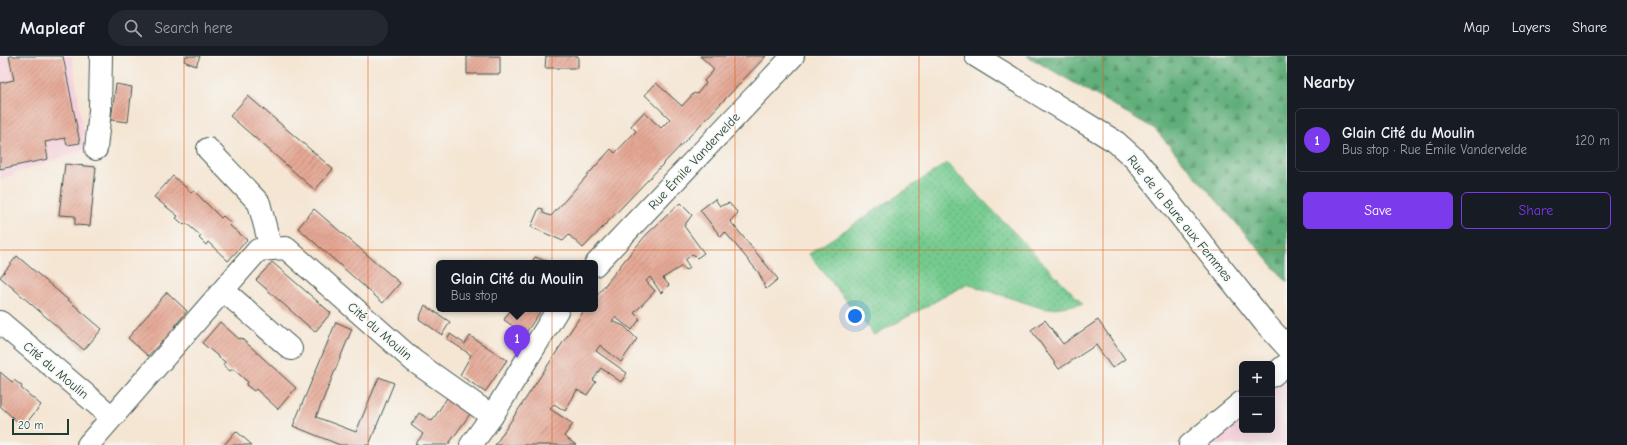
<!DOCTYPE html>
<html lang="en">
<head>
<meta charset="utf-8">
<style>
  :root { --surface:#171b24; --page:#242831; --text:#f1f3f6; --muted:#9ea1a6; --line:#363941; --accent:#7c3aed }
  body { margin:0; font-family:"Comic Neue",sans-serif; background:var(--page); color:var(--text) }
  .controls { position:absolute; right:12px; bottom:12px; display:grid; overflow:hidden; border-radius:6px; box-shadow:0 4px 16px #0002 }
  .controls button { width:36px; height:36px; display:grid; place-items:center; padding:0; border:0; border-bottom:1px solid var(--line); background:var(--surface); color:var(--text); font:20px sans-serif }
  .scale { position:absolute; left:12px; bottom:10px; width:57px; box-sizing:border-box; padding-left:4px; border:2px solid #1f3d34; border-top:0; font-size:11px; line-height:14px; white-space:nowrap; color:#1f3d34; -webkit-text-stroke:3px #f6f6f2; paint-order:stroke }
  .you { position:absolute; left:855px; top:260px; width:14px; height:14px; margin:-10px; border:3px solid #fff; border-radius:50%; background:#1a73e8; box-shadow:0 0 0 6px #1a73e833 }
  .badge { display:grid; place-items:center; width:26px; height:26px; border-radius:50%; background:var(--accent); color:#fff; font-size:13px; font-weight:700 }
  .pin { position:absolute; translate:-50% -33px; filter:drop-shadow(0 1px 2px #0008) }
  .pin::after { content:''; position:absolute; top:21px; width:14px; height:12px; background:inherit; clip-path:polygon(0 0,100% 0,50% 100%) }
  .popup { position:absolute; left:436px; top:204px; width:162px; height:52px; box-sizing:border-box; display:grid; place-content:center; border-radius:6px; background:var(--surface); filter:drop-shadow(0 1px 3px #0005); font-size:13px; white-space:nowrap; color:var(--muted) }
  .popup b { font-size:15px; color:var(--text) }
  .popup::after { content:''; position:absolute; left:50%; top:100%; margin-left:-8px; border:8px solid transparent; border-top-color:var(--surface) }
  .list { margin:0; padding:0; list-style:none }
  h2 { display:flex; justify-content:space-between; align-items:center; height:52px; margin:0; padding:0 16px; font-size:17px }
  h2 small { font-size:13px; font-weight:400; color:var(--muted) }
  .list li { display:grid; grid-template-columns:26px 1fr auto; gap:12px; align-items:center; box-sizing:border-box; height:64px; margin:0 8px 8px; padding:0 8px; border:1px solid var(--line); border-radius:6px }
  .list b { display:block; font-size:15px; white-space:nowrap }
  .list p { margin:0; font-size:13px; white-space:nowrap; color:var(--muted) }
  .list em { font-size:13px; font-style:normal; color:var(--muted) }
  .actions { display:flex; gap:8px; padding:12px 16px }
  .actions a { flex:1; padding:9px 0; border:1px solid var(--accent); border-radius:6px; text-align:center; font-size:14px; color:var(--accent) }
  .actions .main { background:var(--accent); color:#fff }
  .icon { flex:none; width:22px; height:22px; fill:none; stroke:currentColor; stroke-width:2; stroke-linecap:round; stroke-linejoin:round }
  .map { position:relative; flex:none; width:1287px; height:389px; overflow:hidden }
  header { display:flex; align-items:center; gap:24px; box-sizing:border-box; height:56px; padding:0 20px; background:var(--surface); border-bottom:1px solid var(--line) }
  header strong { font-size:19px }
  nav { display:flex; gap:22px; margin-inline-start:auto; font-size:14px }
  .search { width:280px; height:36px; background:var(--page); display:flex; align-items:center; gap:10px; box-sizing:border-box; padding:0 14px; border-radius:22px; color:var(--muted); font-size:15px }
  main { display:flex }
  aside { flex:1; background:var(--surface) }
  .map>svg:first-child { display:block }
  .built { fill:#f5cfda }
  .grass { fill:url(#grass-dots); stroke:#4a8462 }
  .forest { fill:url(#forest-firs); stroke:#407657 }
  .building { fill:url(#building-hatch) }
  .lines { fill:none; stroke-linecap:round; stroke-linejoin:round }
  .minor-casing { stroke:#3f564c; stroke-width:24 }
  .major-casing { stroke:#3f564c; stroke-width:24 }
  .minor { stroke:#fff; stroke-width:22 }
  .major { stroke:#fff; stroke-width:22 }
  .grid { fill:none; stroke:#de580e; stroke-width:1; stroke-opacity:0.55 }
  .labels { text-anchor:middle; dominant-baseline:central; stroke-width:3; stroke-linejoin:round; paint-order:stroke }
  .street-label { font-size:13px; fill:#1f3d34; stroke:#f6f6f2 }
</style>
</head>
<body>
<header>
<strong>Mapleaf</strong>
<div class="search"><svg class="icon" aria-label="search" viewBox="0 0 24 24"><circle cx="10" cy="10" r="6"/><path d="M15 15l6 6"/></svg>Search here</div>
<nav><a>Map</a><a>Layers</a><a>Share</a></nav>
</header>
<main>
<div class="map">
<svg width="1287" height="389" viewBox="0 0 1287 389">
  <defs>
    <pattern id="grass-dots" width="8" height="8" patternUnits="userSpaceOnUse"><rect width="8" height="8" fill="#75cb8f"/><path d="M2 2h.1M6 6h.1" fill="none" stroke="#5fa676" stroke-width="1.8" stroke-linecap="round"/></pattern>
    <pattern id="forest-firs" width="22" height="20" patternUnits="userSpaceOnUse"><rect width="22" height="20" fill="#60af7a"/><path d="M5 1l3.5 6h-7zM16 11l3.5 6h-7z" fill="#4f9065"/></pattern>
    <pattern id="building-hatch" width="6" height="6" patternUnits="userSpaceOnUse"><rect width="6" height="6" fill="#e5a794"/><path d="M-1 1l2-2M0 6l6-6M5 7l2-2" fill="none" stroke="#b9897a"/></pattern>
  </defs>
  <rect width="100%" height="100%" fill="#f6f6f2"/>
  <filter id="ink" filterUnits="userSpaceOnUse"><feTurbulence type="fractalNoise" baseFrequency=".025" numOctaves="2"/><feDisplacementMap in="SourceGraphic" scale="8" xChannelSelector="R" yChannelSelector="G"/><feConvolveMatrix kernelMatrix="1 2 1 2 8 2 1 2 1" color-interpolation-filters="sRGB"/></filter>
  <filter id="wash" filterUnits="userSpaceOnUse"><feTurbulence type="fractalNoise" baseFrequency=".012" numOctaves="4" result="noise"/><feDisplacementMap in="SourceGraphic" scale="16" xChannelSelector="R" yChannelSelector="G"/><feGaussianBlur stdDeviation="0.9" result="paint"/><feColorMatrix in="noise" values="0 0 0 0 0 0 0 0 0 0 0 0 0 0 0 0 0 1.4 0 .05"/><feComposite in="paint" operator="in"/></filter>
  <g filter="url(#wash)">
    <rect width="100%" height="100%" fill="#f5e6d4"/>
    <!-- built -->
    <path class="built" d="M0 0H72L86 93 0 123Z
      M1287 294V389H1193L1242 340V374H1272V310Z"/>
    <!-- grass -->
    <path class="grass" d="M947 107 1083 248 1045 253 967 228 874 279 809 198Z"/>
    <!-- forest -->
    <path class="forest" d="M1027 0H1287V226L1155 73Z"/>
    <g id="blocks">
      <!-- building -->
      <path class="building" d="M9 0H63L80 87 67 89 65 82 45 86 48 103 0 113V27L14 24Z
        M186 0H200L196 10 184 5Z
        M467 0H500V18H467Z
        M546 0H578V12H545Z
        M700 0H766L583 192 569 179 563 185 531 171 539 152 543 153V157L551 160 611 93 615 97 636 75 631 70 644 56 661 72 670 63 645 39 656 27 682 50 694 37 697 38 706 27 704 25 713 15V12Z
        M116 28 132 31 128 66 111 64Z
        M248 40 333 113 315 134 230 60Z
        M65 108 96 111 90 170 75 169V160L59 159Z
        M173 120 192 137 194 135 221 162 223 160 231 167 229 169 247 184 228 205 208 186 206 189 199 182 201 180 186 167 184 169 176 162 178 160 154 141Z
        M715 143 720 150 729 147 738 157 730 165 778 223 766 233 759 217 725 176 721 181 700 154Z
        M680 147 692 159 684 170 704 197 697 202 693 198 685 204 690 212 685 214 682 210 663 222 669 229 661 237 650 221 646 225 655 235 634 257 640 263 632 274 615 261 612 265 624 270 637 283 621 306 600 289 596 295 627 317 621 326 601 312 593 324 596 326 587 339 577 334 565 355 554 348 550 353 573 368 564 380 576 389H495L583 256 586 253H595V242L624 205 647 178Z
        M314 153 400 227 383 247 298 172Z
        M17 200 102 273 84 294 0 221Z
        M535 201 551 207H531Z
        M272 206 331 257 315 276 256 224Z
        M167 236 187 255 175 270 178 273 166 288 162 285 148 300 128 282Z
        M425 249 450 266 442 279 419 263Z
        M511 253H542L525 278 504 264Z
        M1045 264 1063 288 1098 264 1125 303 1112 312 1096 289 1059 313 1031 274Z
        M220 266 239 283 241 282 296 332 278 353 256 333 254 335 246 329 248 326 233 313 230 315 223 309 225 306 202 287Z
        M336 266 352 273 316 361 356 376 379 321 394 327 369 389H340L293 370Z
        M450 278 465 288 470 280 507 304 485 336 460 319 471 299 447 283Z
        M0 316 12 326 14 324 22 330 21 332 41 349 23 371 0 350Z
        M447 342 470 358 448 389H415L423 378 411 369 419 357 432 365Z
        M236 375 252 389H224Z"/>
    </g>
  </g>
  <g filter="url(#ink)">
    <use href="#blocks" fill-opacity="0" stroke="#3f564c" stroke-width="1"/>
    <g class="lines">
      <!-- minor casing -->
      <g class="minor-casing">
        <path id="minor" d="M976 0 1116 86 1135 103 1265 267 1287 291
          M96 93 100 54 101 0
          M208 93 259 147 271 193
          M223 234 291 293
          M0 266 112 361
          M1272 320 1287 308
          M88 389 258 194 286 192 414 305 492 360
          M1190 389 1242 346"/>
      </g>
      <!-- major casing -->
      <g class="major-casing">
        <path id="major" d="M595 209 793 0
          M471 389 492 360 558 253"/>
      </g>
      <!-- minor -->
      <use href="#minor" class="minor"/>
      <!-- major -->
      <use href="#major" class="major"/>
    </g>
  </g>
  <!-- grid -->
  <path class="grid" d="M184 0V389M368 0V389M552 0V389M735 0V389M919 0V389M1103 0V389M0 194H1287"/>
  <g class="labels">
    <!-- street labels -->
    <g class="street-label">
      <text transform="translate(694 105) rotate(-47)">Rue Émile Vandervelde</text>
      <text transform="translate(1180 162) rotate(51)">Rue de la Bure aux Femmes</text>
      <text transform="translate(380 275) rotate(41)">Cité du Moulin</text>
      <text transform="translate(56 314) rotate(40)">Cité du Moulin</text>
    </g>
  </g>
</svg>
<div class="controls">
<button>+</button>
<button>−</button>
</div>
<div class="scale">20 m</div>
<div class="you"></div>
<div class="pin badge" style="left:517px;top:302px">1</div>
<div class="popup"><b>Glain Cité du Moulin</b>Bus stop</div>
</div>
<aside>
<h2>Nearby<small></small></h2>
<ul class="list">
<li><span class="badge">1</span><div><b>Glain Cité du Moulin</b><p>Bus stop · Rue Émile Vandervelde</p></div><em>120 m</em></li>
</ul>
<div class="actions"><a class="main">Save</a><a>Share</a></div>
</aside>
</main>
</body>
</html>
